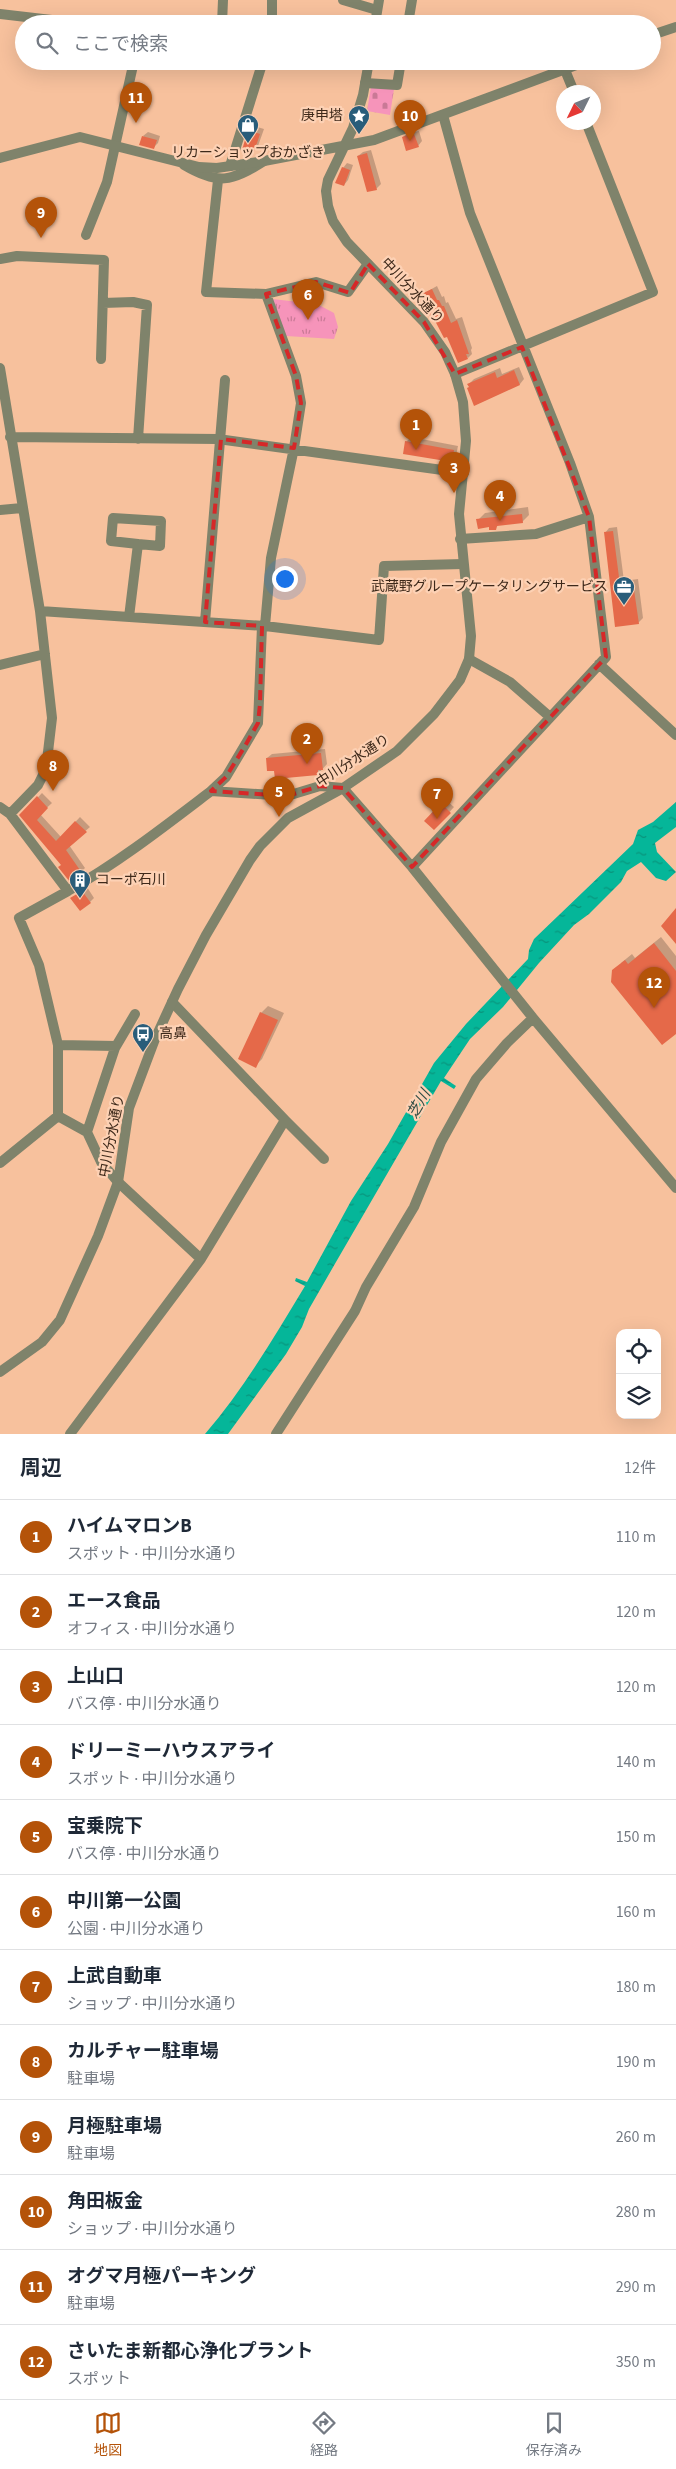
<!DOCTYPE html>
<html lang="ja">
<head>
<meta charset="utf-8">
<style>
  :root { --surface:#fff; --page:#f6f6f7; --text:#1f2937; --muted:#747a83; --line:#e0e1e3; --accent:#b45309 }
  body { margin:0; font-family:"Source Sans 3","Noto Sans JP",sans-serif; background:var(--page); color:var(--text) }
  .controls { position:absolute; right:15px; bottom:15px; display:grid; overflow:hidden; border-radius:10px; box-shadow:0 5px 20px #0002 }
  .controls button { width:45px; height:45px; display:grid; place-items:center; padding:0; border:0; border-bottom:1px solid var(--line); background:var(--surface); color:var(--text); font:25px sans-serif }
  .compass { position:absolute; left:556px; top:85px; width:45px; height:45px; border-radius:50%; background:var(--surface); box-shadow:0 5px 20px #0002; rotate:227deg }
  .you { position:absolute; left:284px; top:578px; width:18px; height:18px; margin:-12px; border:4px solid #fff; border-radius:50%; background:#1a73e8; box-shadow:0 0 0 8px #1a73e833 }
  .badge { display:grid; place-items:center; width:32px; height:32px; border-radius:50%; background:var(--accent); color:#fff; font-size:16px; font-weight:700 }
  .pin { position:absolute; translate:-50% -41px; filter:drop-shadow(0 1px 2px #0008) }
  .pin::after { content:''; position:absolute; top:26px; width:18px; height:15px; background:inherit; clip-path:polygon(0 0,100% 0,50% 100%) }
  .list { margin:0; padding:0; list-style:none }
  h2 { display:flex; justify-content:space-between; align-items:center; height:65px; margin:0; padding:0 20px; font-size:21px }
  h2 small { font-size:16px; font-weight:400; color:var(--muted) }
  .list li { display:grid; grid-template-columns:32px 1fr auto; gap:15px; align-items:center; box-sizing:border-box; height:75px; padding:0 20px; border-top:1px solid var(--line) }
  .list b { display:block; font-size:19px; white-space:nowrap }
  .list p { margin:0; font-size:16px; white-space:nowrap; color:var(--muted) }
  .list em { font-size:16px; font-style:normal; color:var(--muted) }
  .icon { flex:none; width:28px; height:28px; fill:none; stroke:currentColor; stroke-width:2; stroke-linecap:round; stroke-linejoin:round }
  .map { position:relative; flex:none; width:676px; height:1434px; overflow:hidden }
  .search { position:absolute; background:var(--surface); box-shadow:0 5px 20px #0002; left:15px; right:15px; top:15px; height:55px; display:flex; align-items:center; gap:12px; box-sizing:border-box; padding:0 18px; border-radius:28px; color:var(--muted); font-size:19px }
  .sheet { height:965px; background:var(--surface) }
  nav { display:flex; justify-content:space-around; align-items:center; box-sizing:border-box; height:70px; border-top:1px solid var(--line); background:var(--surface); font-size:14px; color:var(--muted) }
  nav a { display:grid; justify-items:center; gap:2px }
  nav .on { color:var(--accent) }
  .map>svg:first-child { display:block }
  .grass { fill:url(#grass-tufts) }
  .cemetery { fill:url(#cemetery-stones) }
  .water { fill:url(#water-ripples) }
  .shadow { fill:#0003 }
  .building { fill:#e56949 }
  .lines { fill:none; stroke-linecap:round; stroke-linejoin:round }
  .minor { stroke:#7f836b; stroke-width:10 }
  .tertiary { stroke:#7f836b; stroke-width:10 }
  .marked { fill:none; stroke:#d62828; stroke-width:4; stroke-dasharray:10 6; stroke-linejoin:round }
  .labels { text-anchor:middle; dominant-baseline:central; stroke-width:4.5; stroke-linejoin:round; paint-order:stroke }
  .poi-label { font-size:14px; fill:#3e291a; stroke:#fdd1b4; text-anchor:end }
  .street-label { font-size:14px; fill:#3e291a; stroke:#fdd1b4 }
  .water-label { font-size:15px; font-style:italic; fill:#2f4d45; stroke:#fdd1b4 }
</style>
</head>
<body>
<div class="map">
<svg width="676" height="1434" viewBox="0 0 676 1434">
  <defs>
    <pattern id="grass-tufts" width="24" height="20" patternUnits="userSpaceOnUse" patternTransform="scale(1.25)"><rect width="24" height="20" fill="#f694ba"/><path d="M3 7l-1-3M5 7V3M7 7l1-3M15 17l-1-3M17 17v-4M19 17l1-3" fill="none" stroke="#c97996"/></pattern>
    <pattern id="cemetery-stones" width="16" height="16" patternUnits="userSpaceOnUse" patternTransform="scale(1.25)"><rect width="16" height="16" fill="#f694ba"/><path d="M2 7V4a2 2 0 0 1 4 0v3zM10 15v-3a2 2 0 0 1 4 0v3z" fill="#c97996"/></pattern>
    <pattern id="water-ripples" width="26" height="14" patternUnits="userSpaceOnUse" patternTransform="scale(1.25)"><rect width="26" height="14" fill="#05b699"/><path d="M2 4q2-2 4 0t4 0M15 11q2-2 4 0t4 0" fill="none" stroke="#08947c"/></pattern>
  </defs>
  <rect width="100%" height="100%" fill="#f7c19d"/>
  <!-- grass -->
  <path class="grass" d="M272 299 317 304 334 313 338 327 334 339 286 336Z"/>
  <!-- cemetery -->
  <path class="cemetery" d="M371 87 394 89 390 115 367 111Z"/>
  <!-- water -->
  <path class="water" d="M676 802V827L655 843 657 852 676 872 666 881 656 878 641 862 627 871 621 882 589 914 574 925 539 963 503 1007 470 1039 444 1078 456 1086 454 1089 441 1081 336 1262 309 1309 302 1327 286 1354 228 1434H205C244 1389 274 1337 305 1286L295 1281 296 1278 307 1282 351 1201 388 1144 434 1063 466 1024 528 959 529 950 534 939 633 844 638 830 653 822Z"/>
  <!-- shadow -->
  <path class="shadow" d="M254 126 264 129 258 146 254 151 250 131Z
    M419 131 422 141 418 146 403 137 408 133Z
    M148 132 160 136 158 143 154 147 143 136Z
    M371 150 381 184 376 189 358 156 363 152Z
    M347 163 353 165 348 180 344 185 343 168Z
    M437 286 442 297 444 296 446 303 448 302 456 319 462 317 472 348 471 350 472 354 468 358 447 336 425 301 419 296Z
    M519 367 524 379 520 384 475 405 469 384 474 379 500 368 502 374Z
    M411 437 458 446 456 456 451 461 406 442Z
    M528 507 529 515 522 522 499 524 495 529 478 520 485 513Z
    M617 527 624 581 638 579 643 618 638 623 616 625 605 533 609 528Z
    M325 749 327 764 318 774 275 769 267 758 272 754Z
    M42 793 52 803 40 814 61 837 80 817 90 827 69 845 85 868 81 872 62 865 21 815Z
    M446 800 454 807 434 829 426 821Z
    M87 887 94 898 90 902 72 898Z
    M661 937 676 956V1032L621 963 632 954 635 958Z
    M268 1006 284 1013 262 1059 255 1066 261 1013Z"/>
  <!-- building -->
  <path class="building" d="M248 130 260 134 254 152 251 151 250 153 242 150Z
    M411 134H414L419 147 406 151 402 137Z
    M142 136 157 140 154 149 139 145Z
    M367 153 377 190 367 192 357 156Z
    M342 167 350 170 344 186 335 183Z
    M432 289 437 300H439L442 306H444L451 323 457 320 469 354H466L468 359 458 363 447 337 444 338 432 315 430 316 424 303 421 304 417 296Z
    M514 370 520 385 474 406 467 388 469 387 467 384 495 372 497 378Z
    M405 441 454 450 452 462 403 454Z
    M522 514 523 523 497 526 496 530H489V527L478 529 476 519Z
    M613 531 620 585 633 583 639 624 615 627 604 532Z
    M321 753 323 770H318V775L275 779 274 771H267L266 758Z
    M37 796 48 808 37 820 56 841 75 821 87 832 66 850 82 873 70 882 58 867 61 865 19 815Z
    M441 803 451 813 434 830 424 821Z
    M82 891 91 903 80 911 70 898Z
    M676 908V944L661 926Z
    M654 943 676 971V1034L662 1045 611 982 612 970 625 960 628 964Z
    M260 1012 278 1020 256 1068 238 1059Z"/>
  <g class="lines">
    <!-- minor -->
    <path class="minor" d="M343 0 377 10
      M0 14 86 24
      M222 24 223 0
      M272 24V0
      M408 24 412 0
      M565 70 574 92
      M365 83 397 85 401 61
      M184 165C218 185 231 182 264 161
      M230 166 263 61
      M218 180 206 292 266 294 316 282 348 292 368 264
      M86 235 107 182 134 61
      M0 259 17 256 104 260 101 359
      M103 303 133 302 147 305 138 439
      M0 368 40 611 52 718 46 769 38 785 10 814
      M455 374 653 292 586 122
      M10 437 218 439 464 473
      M0 510 22 508
      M460 539 536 534 589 517
      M40 611 265 626 379 640 384 566 463 564
      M129 617 138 544 160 546 161 521 113 518 111 541 138 544
      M205 622 225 380
      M265 626 271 558 294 448 301 403 296 376 266 294
      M469 659 510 682 550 717
      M599 664 676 735
      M0 665 45 654
      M211 791 226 777 258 723 262 626
      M0 807 10 814 68 891C119 862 165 826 211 791L287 796 320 786 343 788 412 867 533 1018 676 1188
      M412 867 606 657 589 517 570 463 470 213 443 115
      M68 891 19 918 39 965 58 1045V1116L87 1132 101 1162 118 1182 201 1259
      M58 1045 116 1046
      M285 1120 324 1159
      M87 1132 115 1048 135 1014
      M0 1163 58 1116
      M70 1434 201 1259 285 1120 172 1002
      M276 1434 355 1311 366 1287 414 1207 441 1142 476 1079 507 1043 533 1018"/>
    <!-- tertiary -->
    <path class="tertiary" d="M375 24 379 0
      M652 35 676 27
      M0 158 80 137 199 167 217 168 264 161 374 140 587 61
      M0 1372 42 1342 60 1320 98 1236 118 1182 129 1108 155 1039 178 989 206 935 250 860 260 846 288 818 343 788 397 751 434 714 460 680 469 659 471 636 459 514 466 441 463 402 455 374 445 352 424 322 347 242 333 221 328 206 326 191 328 180 353 128 363 95 369 61"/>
  </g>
  <!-- marked area -->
  <path class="marked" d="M368 264 424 322 455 374 522 347 589 517 606 657 412 867 343 788 320 786 287 796 211 791 226 777 245 746 258 723 260 704 262 626 205 622 221 439 294 448 301 403 296 376 266 294 316 282 350 293Z"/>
  <!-- icons -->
  <defs>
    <g id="sight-pin" transform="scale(1.125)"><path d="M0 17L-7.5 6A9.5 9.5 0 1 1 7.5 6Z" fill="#295d7a" stroke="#fdd1b4"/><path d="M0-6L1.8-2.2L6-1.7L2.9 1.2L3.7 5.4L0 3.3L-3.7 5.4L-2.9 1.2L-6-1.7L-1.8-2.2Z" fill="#fff"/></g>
    <g id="shop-pin" transform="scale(1.125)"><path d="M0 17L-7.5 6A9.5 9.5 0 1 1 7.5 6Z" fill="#295d7a" stroke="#fdd1b4"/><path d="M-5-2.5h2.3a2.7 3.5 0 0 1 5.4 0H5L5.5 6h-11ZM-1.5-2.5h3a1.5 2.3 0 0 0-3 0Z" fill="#fff"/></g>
    <g id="office-pin" transform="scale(1.125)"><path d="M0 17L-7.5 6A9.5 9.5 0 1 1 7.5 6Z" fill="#295d7a" stroke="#fdd1b4"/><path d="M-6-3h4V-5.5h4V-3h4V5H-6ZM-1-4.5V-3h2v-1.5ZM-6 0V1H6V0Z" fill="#fff"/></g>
    <g id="building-pin" transform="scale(1.125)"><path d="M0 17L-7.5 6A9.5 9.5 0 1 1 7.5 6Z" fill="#295d7a" stroke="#fdd1b4"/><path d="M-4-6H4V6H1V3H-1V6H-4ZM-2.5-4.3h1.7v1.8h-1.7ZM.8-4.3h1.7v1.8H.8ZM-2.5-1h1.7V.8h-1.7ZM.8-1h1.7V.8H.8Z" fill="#fff"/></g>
    <g id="bus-pin" transform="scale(1.125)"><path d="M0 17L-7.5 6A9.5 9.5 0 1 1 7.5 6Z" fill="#295d7a" stroke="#fdd1b4"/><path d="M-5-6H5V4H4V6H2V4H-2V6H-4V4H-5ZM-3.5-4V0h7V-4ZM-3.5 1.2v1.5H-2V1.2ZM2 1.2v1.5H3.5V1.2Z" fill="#fff"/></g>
  </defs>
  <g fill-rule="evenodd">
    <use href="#sight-pin" x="359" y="116"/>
    <use href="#shop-pin" x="248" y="125"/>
    <use href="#office-pin" x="624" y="587"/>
    <use href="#building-pin" x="80" y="880"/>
    <use href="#bus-pin" x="143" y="1034"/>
  </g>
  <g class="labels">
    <!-- poi labels -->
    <g class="poi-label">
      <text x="343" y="116">庚申塔</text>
      <text x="248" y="153" text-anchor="middle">リカーショップおかざき</text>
      <text x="608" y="587">武蔵野グループケータリングサービス</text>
      <text x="96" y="880" text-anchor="start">コーポ石川</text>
      <text x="159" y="1034" text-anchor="start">高鼻</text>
    </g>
    <!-- street labels -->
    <g class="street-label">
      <text transform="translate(412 291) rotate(47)">中川分水通り</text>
      <text transform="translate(353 761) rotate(-33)">中川分水通り</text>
      <text transform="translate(112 1136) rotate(-79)">中川分水通り</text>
    </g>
    <!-- water labels -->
    <g class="water-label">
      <text transform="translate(419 1104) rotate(-60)">芝川</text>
    </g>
  </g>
</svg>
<div class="controls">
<button><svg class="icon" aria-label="locate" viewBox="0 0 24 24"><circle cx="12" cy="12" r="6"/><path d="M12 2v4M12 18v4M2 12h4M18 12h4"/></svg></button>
<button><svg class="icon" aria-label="layers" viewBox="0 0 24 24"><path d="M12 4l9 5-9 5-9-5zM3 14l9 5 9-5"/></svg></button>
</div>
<svg class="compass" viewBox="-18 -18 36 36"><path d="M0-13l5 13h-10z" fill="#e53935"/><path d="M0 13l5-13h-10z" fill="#747a83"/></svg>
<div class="you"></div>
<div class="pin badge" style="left:416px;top:450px">1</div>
<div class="pin badge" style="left:307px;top:764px">2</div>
<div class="pin badge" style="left:454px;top:493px">3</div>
<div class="pin badge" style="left:500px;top:521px">4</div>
<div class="pin badge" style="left:279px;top:817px">5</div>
<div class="pin badge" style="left:308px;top:320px">6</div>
<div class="pin badge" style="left:437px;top:819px">7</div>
<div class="pin badge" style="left:53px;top:791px">8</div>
<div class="pin badge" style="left:41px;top:238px">9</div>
<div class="pin badge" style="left:410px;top:141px">10</div>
<div class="pin badge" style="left:136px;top:123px">11</div>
<div class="pin badge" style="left:654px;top:1008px">12</div>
<div class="search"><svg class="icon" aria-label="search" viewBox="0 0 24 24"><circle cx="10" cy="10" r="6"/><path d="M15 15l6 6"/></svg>ここで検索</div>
</div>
<section class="sheet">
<h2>周辺<small>12件</small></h2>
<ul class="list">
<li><span class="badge">1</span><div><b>ハイムマロンB</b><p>スポット · 中川分水通り</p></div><em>110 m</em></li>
<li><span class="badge">2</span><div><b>エース食品</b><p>オフィス · 中川分水通り</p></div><em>120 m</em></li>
<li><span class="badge">3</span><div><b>上山口</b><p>バス停 · 中川分水通り</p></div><em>120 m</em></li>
<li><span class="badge">4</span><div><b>ドリーミーハウスアライ</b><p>スポット · 中川分水通り</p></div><em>140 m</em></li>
<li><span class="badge">5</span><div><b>宝乗院下</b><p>バス停 · 中川分水通り</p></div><em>150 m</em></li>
<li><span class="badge">6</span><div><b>中川第一公園</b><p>公園 · 中川分水通り</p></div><em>160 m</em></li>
<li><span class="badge">7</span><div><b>上武自動車</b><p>ショップ · 中川分水通り</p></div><em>180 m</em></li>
<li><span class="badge">8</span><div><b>カルチャー駐車場</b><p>駐車場</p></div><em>190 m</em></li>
<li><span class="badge">9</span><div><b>月極駐車場</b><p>駐車場</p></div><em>260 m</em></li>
<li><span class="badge">10</span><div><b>角田板金</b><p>ショップ · 中川分水通り</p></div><em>280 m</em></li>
<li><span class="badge">11</span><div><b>オグマ月極パーキング</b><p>駐車場</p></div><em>290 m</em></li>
<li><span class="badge">12</span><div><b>さいたま新都心浄化プラント</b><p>スポット</p></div><em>350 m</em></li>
</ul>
</section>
<nav>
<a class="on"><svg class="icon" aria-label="map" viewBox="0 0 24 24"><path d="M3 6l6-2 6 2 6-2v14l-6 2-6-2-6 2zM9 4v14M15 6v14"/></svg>地図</a>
<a><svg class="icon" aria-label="directions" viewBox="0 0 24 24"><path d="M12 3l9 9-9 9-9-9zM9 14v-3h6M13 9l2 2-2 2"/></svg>経路</a>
<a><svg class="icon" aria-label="saved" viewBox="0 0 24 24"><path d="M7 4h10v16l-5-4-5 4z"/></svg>保存済み</a>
</nav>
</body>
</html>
